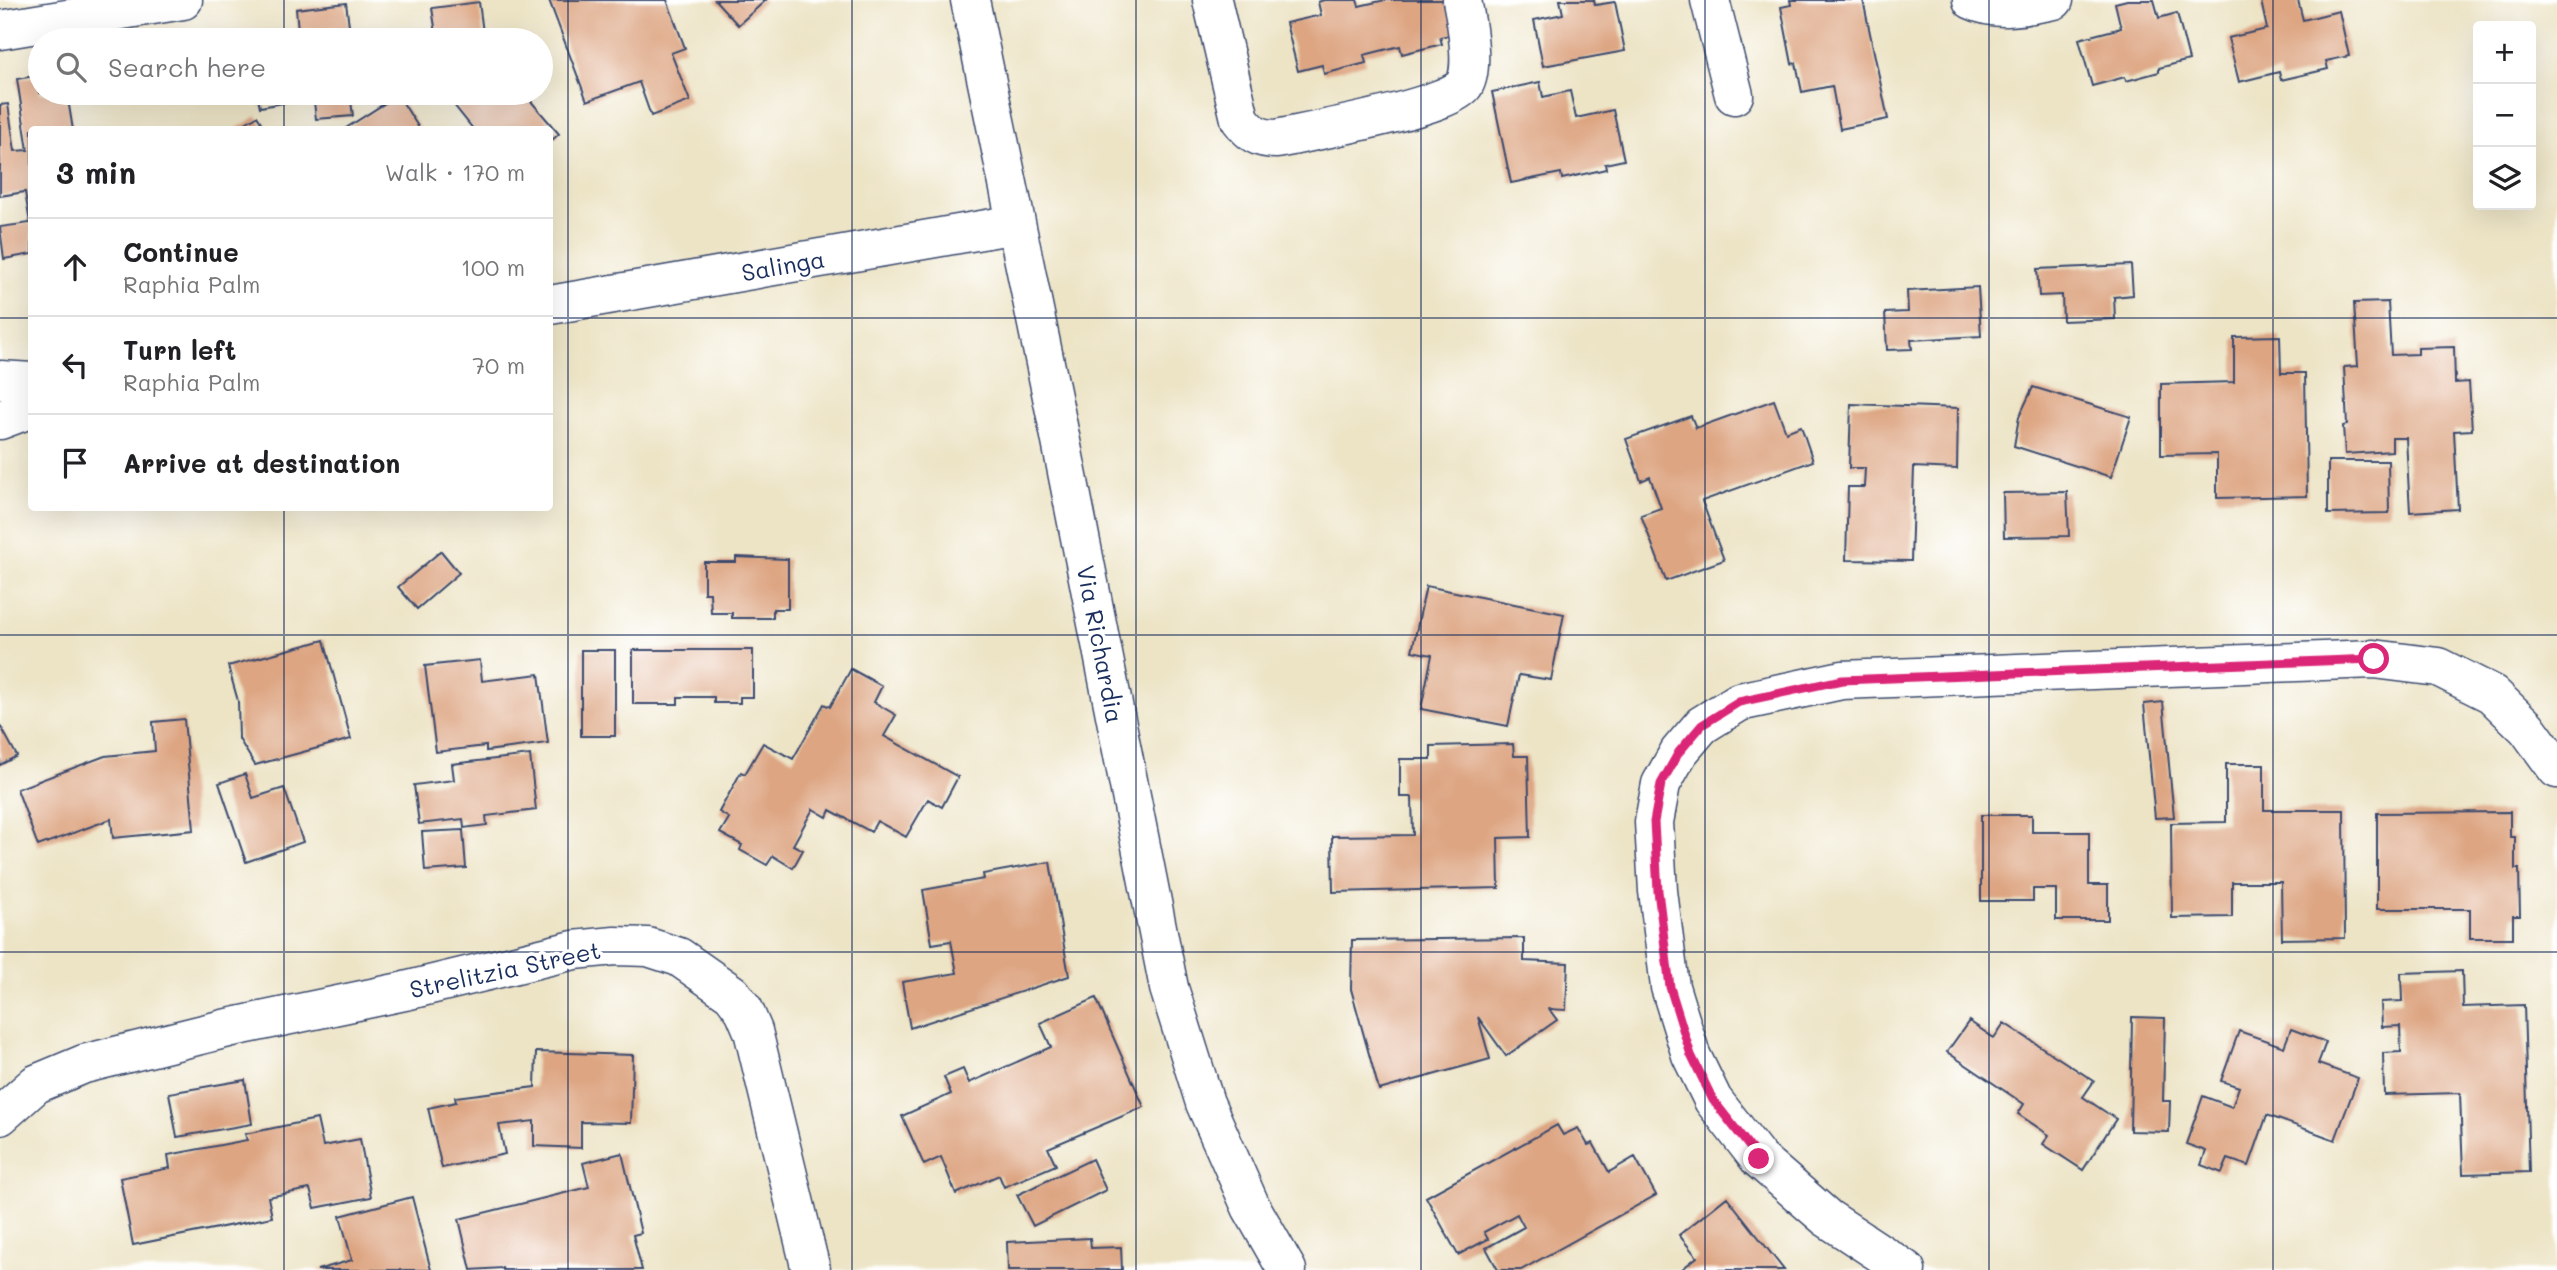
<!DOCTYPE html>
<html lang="en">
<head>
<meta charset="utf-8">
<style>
  :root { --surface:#fff; --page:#f6f6f6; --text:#202124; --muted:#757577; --line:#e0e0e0 }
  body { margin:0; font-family:Mali,sans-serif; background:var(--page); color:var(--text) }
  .controls { position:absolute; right:21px; top:21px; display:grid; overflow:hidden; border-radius:7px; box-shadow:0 7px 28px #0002 }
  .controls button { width:63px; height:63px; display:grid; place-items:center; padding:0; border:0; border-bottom:2px solid var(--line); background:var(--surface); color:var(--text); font:35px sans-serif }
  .stop { position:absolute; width:21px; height:21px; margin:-16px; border:5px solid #db2777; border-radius:50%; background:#fff }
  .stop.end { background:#db2777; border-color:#fff; box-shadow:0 2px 7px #0008 }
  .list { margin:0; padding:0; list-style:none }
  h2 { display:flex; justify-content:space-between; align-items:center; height:91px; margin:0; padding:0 28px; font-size:30px }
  h2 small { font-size:23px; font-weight:400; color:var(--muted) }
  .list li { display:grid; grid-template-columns:46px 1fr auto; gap:21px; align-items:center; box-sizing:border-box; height:98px; padding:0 28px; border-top:2px solid var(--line) }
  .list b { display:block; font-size:26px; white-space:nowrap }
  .list p { margin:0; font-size:23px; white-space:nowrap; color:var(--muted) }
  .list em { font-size:23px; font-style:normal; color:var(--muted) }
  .icon { flex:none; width:38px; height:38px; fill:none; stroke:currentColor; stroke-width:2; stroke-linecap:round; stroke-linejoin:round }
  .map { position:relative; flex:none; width:2557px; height:1270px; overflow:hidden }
  .search { position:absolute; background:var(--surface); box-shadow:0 7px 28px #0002; left:28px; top:28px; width:525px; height:77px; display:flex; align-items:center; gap:18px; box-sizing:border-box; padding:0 24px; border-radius:38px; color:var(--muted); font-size:26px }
  .panel { position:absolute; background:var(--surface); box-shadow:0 7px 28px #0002; left:28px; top:126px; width:525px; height:385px; border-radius:7px }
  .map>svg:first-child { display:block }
  .building { fill:#dda582 }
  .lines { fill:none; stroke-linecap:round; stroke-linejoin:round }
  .minor-casing { stroke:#3a4a6e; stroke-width:41 }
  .minor { stroke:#fff; stroke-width:38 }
  .route { stroke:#db2777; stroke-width:9 }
  .grid { fill:none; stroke:#1b2f5e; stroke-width:2; stroke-opacity:0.55 }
  .labels { text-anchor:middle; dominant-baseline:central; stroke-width:7; stroke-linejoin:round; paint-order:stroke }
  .street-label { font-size:24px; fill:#1b2f5e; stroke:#fff }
</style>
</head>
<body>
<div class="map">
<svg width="2557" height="1270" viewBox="0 0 2557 1270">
  <rect width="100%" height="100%" fill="#fff"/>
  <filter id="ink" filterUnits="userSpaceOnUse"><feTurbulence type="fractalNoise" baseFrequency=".0143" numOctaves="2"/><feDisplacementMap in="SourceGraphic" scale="14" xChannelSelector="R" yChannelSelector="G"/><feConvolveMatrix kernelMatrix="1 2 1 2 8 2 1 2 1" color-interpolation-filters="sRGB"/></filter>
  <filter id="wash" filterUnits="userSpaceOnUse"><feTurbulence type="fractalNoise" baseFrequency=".00686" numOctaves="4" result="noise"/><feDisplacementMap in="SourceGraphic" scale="28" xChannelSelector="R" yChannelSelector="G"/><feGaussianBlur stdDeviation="1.57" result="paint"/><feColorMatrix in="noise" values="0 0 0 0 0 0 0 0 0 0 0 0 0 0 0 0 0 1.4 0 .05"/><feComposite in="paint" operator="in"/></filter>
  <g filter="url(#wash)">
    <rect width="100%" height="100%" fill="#ede4c6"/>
    <g id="blocks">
      <!-- building -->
      <path class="building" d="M549 0H667L685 48 671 53 690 101 651 116 639 82 587 101Z
        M715 0H766L738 25Z
        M1324 0H1357L1359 6 1385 0H1451L1459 33 1440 37 1442 44 1402 54 1400 46 1364 55 1366 63 1324 74 1322 65 1298 71 1286 23 1321 15 1318 2Z
        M1560 0H1594L1595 5 1615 2 1625 51 1543 66 1534 20 1563 14Z
        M1790 0H1863L1888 119 1840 129 1832 86 1802 92 1796 63 1792 64 1781 7 1791 5Z
        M2127 0H2154L2159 18 2177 13 2189 60 2159 68V72L2126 81 2125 77 2092 86 2079 39 2121 28 2115 3Z
        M2298 0 2303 20 2339 11 2349 56 2326 61 2328 69 2281 80 2279 72 2239 82 2228 38 2267 29 2261 1Z
        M479 2 484 40H437L432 8Z
        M346 3 351 40H299L296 9Z
        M40 75V93H67L73 130H32V254L4 259 0 227 30 223 25 192 0 196V105L8 104 15 151 28 150 17 79Z
        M1540 82 1543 97 1570 91 1576 118 1613 110 1624 160 1605 164 1606 169 1562 179 1561 173 1511 183 1492 92Z
        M257 93H283L284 103 260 107Z
        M313 93H350L353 116 316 119Z
        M449 93H524L559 134 550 142V130H474L446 95Z
        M398 95 419 128 415 130H343Z
        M257 116 266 130H234Z
        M2131 265 2133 295 2114 297 2115 319 2063 321 2062 295 2039 296 2037 269Z
        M1978 287 1981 336 1911 340 1912 349 1887 350 1885 313 1908 312 1907 291Z
        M2388 302 2391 355 2418 354V348L2454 347 2455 383 2469 382 2472 430 2454 431 2458 509 2410 512 2406 438H2392V451L2345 454 2343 426 2347 425 2344 367 2358 366 2354 303Z
        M2280 336 2281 373H2305L2307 496 2217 498V454L2161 455V384L2234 382V337Z
        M2033 387 2131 417 2111 477 2014 446 2019 417Z
        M1774 400 1786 432 1801 426 1813 461 1702 501 1724 560 1666 581 1641 515 1661 508 1650 477 1641 481 1626 439 1691 416 1696 428Z
        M1851 404 1958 408 1957 469 1914 467 1911 561 1846 560 1848 487H1864L1865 468H1849Z
        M2328 461H2388L2389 513 2328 514Z
        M2067 492 2069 536 2004 537 2003 493Z
        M441 551 459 573 417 609 398 587Z
        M736 557 788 559V609H773V618H732V613H711L710 593H704V562H736Z
        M1426 586 1564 614 1551 680 1519 675 1508 726 1421 709 1432 655 1412 651Z
        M324 640 351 739 255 765 239 739 238 701 228 666Z
        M581 650H615V736H581Z
        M633 650H753V697H740V703H714V697H678V704H633Z
        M480 660 482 681 539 674 548 743 486 751V746L436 752 425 666Z
        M851 669 882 686 874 702 896 715 884 736 958 777 942 807 928 799 906 837 877 821 871 832 830 810 827 817 813 809 793 845 803 850 793 868 773 856 767 865 740 850 742 845 720 833 729 818 719 812 741 772 745 774 763 743 793 759 824 704 830 707Z
        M2163 702 2174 817 2155 818 2144 704Z
        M184 719 194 830 113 838 111 819 38 846 17 789 105 756 155 751 153 722Z
        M0 725 17 756 0 765Z
        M1513 744 1514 756H1528L1530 837 1498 838 1499 888 1333 892 1332 836 1413 835 1412 797H1400V759H1431V746Z
        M530 755 536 810 486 816 487 825 464 828 463 819 419 824 414 785 454 780 452 764Z
        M2226 764H2264V810H2344L2345 938 2282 939 2281 882H2232V917L2172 918 2171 823 2226 822Z
        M245 774 253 798 284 788 303 842 246 862 219 783Z
        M2510 812V837H2515V869H2519L2520 916H2513V938H2470V909H2377V813Z
        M1981 815H2032V832H2089V885H2108V920H2056V889H2033V901H1981Z
        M463 830 466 868 425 871 422 832Z
        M1050 862 1069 976 910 1028 902 982 957 973 951 941 932 944 923 890 984 879 983 874Z
        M1524 938V961L1568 963 1566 1010 1549 1009 1557 1020 1506 1056 1478 1017 1490 1059 1379 1090 1351 989 1352 940Z
        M2462 971 2463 1007 2524 1005 2529 1172 2463 1174 2460 1093 2384 1095 2383 1053 2401 1052 2400 1026 2382 1027 2381 1002 2402 1001 2401 973Z
        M1096 998 1144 1107 1048 1148 1056 1165 1004 1187 999 1175 956 1194 941 1157 924 1165 902 1116 951 1094 944 1077 963 1069 969 1083 1051 1047 1040 1023Z
        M2132 1017 2165 1018 2163 1101H2170L2169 1132 2130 1131Z
        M1969 1021 1994 1038 2004 1023 2094 1081 2083 1097 2116 1119 2083 1170 2043 1144 2049 1135 2018 1114 2024 1104 1947 1052Z
        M2291 1029 2326 1042 2318 1064 2358 1078 2335 1140 2267 1115 2249 1166 2228 1159 2222 1173 2201 1165 2206 1151 2186 1144 2203 1096 2232 1107 2239 1087 2221 1081 2239 1031 2284 1047Z
        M536 1052 633 1055 631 1123 581 1122V1148L534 1146V1121L499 1125 505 1154 442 1168 428 1108 456 1102 455 1097 535 1087Z
        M245 1080 252 1124 177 1137 169 1093Z
        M317 1119 323 1146 360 1139 371 1197 315 1208 310 1189 268 1197 272 1217 133 1245 120 1178 170 1168 168 1155 247 1140 245 1134Z
        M1557 1125 1563 1135 1578 1128 1588 1145 1593 1143 1609 1172 1635 1157 1656 1195 1521 1270H1498L1486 1248 1524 1227 1517 1214 1484 1232 1488 1239 1458 1255 1426 1197Z
        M622 1153 641 1233 633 1235 642 1270H503L502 1268 471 1270 459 1219 589 1187 583 1163Z
        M1092 1159 1106 1190 1033 1226 1017 1195Z
        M412 1197 431 1270H317L352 1260 340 1216Z
        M1727 1197 1784 1270H1681L1697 1257 1679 1235Z
        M1090 1238 1091 1248 1121 1247 1122 1270H1008L1007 1242Z"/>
    </g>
  </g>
  <g filter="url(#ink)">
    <use href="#blocks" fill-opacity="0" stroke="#3a4a6e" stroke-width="2"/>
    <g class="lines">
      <!-- minor casing -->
      <g class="minor-casing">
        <path id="minor" d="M970 0 1057 421 1169 988 1205 1103 1251 1207 1287 1270
          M1212 0 1240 119C1251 134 1259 139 1277 139 1309 132 1449 107 1464 85 1475 68 1466 20 1462 0
          M1710 0 1734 95
          M1972 0C1999 13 2026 5 2054 0
          M0 30 183 0
          M550 305 1016 224
          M0 380 32 382
          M0 420 32 408
          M0 1116 36 1084 84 1064 228 1028 405 991 574 950 615 946 648 947 679 957 732 994 744 1010 753 1031 811 1270
          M1906 1270 1827 1218 1759 1159 1713 1100 1691 1055 1670 987 1658 891 1654 822 1661 784 1679 752 1702 725 1739 702 1842 680 2374 659 2438 667 2492 694 2527 728 2557 769"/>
      </g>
      <!-- minor -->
      <use href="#minor" class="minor"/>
    </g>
  </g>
  <g class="lines" filter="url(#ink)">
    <!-- route -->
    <path class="route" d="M1759 1159 1713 1100 1691 1055 1670 987 1658 891 1654 822 1661 784 1679 752 1702 725 1739 702 1842 680 2374 659"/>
  </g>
  <!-- grid -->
  <path class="grid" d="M284 0V40M568 0V1270M852 0V1270M1136 0V1270M1421 0V1270M1705 0V1270M1989 0V1270M2273 0V1270M284 93V130M0 318H32M550 318H2557M284 508V1270M0 635H2557M0 952H2557"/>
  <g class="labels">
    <!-- street labels -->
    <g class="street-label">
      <text transform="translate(783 265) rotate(-10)">Salinga</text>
      <text transform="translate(1101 644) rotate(79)">Via Richardia</text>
      <text transform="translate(505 969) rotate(-12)">Strelitzia Street</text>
    </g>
  </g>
</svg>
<div class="controls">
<button>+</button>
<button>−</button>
<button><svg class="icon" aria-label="layers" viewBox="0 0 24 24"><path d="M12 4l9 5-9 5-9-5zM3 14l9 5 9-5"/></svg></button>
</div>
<div class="stop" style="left:2374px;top:659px"></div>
<div class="stop end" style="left:1759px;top:1159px"></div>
<div class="search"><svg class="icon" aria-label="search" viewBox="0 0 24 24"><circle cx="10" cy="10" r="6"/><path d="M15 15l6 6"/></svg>Search here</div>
<section class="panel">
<h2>3 min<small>Walk · 170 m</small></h2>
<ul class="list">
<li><svg class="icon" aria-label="ahead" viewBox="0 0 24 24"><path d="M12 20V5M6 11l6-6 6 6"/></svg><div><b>Continue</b><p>Raphia Palm</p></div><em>100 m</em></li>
<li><svg class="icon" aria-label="left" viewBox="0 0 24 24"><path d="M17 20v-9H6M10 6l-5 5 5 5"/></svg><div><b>Turn left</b><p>Raphia Palm</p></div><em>70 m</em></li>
<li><svg class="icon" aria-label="arrive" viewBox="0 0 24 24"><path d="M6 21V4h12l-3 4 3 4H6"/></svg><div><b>Arrive at destination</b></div></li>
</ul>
</section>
</div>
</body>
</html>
